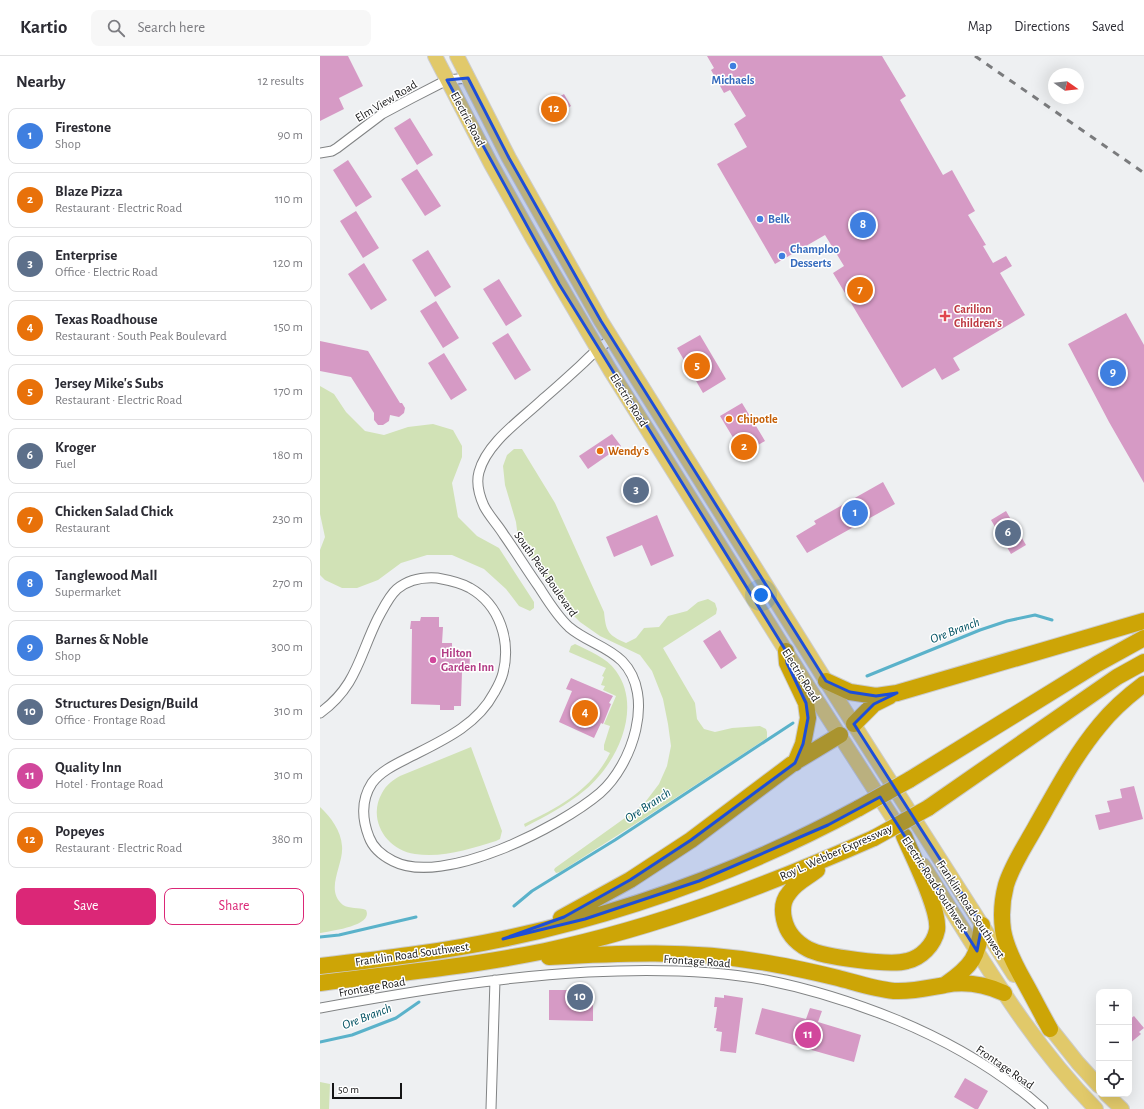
<!DOCTYPE html>
<html lang="en">
<head>
<meta charset="utf-8">
<style>
  :root { --surface:#fff; --page:#f7f7f7; --text:#2b2b33; --muted:#7c7c81; --line:#e1e1e2; --accent:#db2777 }
  body { margin:0; font-family:"Alegreya Sans",sans-serif; background:var(--page); color:var(--text) }
  .controls { position:absolute; right:12px; bottom:12px; display:grid; overflow:hidden; border-radius:8px; box-shadow:0 4px 16px #0002 }
  .controls button { width:36px; height:36px; display:grid; place-items:center; padding:0; border:0; border-bottom:1px solid var(--line); background:var(--surface); color:var(--text); font:20px sans-serif }
  .compass { position:absolute; left:728px; top:12px; width:36px; height:36px; border-radius:50%; background:var(--surface); box-shadow:0 4px 16px #0002; rotate:104deg }
  .scale { position:absolute; left:12px; bottom:10px; width:70px; box-sizing:border-box; padding-left:4px; border:2px solid #151516; border-top:0; font-size:11px; line-height:14px; white-space:nowrap; color:#151516; -webkit-text-stroke:3px #fff; paint-order:stroke }
  .you { position:absolute; left:441px; top:539px; width:14px; height:14px; margin:-10px; border:3px solid #fff; border-radius:50%; background:#1a73e8; box-shadow:0 0 0 6px #1a73e833 }
  .badge { display:grid; place-items:center; width:26px; height:26px; border-radius:50%; background:var(--accent); color:#fff; font-size:13px; font-weight:700 }
  .pin { position:absolute; translate:-50% -50%; border:2px solid #fff; box-shadow:0 1px 4px #0006 }
  .list { margin:0; padding:0; list-style:none }
  h2 { display:flex; justify-content:space-between; align-items:center; height:52px; margin:0; padding:0 16px; font-size:17px }
  h2 small { font-size:13px; font-weight:400; color:var(--muted) }
  .list li { display:grid; grid-template-columns:26px 1fr auto; gap:12px; align-items:center; box-sizing:border-box; height:56px; margin:0 8px 8px; padding:0 8px; border:1px solid var(--line); border-radius:8px }
  .list b { display:block; font-size:15px; white-space:nowrap }
  .list p { margin:0; font-size:13px; white-space:nowrap; color:var(--muted) }
  .list em { font-size:13px; font-style:normal; color:var(--muted) }
  .actions { display:flex; gap:8px; padding:12px 16px }
  .actions a { flex:1; padding:9px 0; border:1px solid var(--accent); border-radius:8px; text-align:center; font-size:14px; color:var(--accent) }
  .actions .main { background:var(--accent); color:#fff }
  .icon { flex:none; width:22px; height:22px; fill:none; stroke:currentColor; stroke-width:2; stroke-linecap:round; stroke-linejoin:round }
  .map { position:relative; flex:none; width:824px; height:1053px; overflow:hidden }
  header { display:flex; align-items:center; gap:24px; box-sizing:border-box; height:56px; padding:0 20px; background:var(--surface); border-bottom:1px solid var(--line) }
  header strong { font-size:19px }
  nav { display:flex; gap:22px; margin-inline-start:auto; font-size:14px }
  .search { width:280px; height:36px; background:var(--page); display:flex; align-items:center; gap:10px; box-sizing:border-box; padding:0 14px; border-radius:8px; color:var(--muted); font-size:15px }
  main { display:flex }
  aside { flex:1; background:var(--surface) }
  .map>svg:first-child { display:block }
  .green { fill:#d1e2b6 }
  .lines { fill:none; stroke-linecap:round; stroke-linejoin:round }
  .stream { stroke:#5ab2ca; stroke-width:3 }
  .building { fill:#d69ac5 }
  .street-casing { stroke:#818384; stroke-width:11 }
  .primary-casing { stroke:#ccc; stroke-width:16 }
  .highway-casing { stroke:#ccc; stroke-width:18 }
  .street { stroke:#fff; stroke-width:9 }
  .primary { stroke:#e1c96a; stroke-width:14 }
  .highway { stroke:#cda506; stroke-width:16 }
  .rail { stroke:#7a7b7d; stroke-width:3; stroke-dasharray:7 7; stroke-linecap:butt }
  .highway-bridge-casing { stroke:#ccc; stroke-width:18; stroke-linecap:butt }
  .highway-bridge { stroke:#cda506; stroke-width:16 }
  .marked { fill:#1d4ed8; fill-opacity:0.2; stroke:#1d4ed8; stroke-width:3; stroke-linejoin:round }
  .shop-dot { fill:#3f7fe0; stroke:#fff; stroke-width:1.5 }
  .health-dot { fill:#e0444e; stroke:#fff; stroke-width:1.5 }
  .food-dot { fill:#e8710a; stroke:#fff; stroke-width:1.5 }
  .hotel-dot { fill:#d1479c; stroke:#fff; stroke-width:1.5 }
  .labels { text-anchor:middle; dominant-baseline:central; stroke-width:3; stroke-linejoin:round; paint-order:stroke }
  .shop-label { font-size:12px; font-weight:bold; fill:#366cbe; stroke:#fff; text-anchor:start }
  .street-label { font-size:12px; fill:#151516; stroke:#fff }
  .health-label { font-size:12px; font-weight:bold; fill:#be3a42; stroke:#fff; text-anchor:start }
  .food-label { font-size:12px; font-weight:bold; fill:#c56008; stroke:#fff; text-anchor:start }
  .hotel-label { font-size:12px; font-weight:bold; fill:#b23c85; stroke:#fff; text-anchor:start }
  .water-label { font-size:13px; font-style:italic; fill:#005162; stroke:#fff }
</style>
</head>
<body>
<header>
<strong>Kartio</strong>
<div class="search"><svg class="icon" aria-label="search" viewBox="0 0 24 24"><circle cx="10" cy="10" r="6"/><path d="M15 15l6 6"/></svg>Search here</div>
<nav><a>Map</a><a>Directions</a><a>Saved</a></nav>
</header>
<main>
<aside>
<h2>Nearby<small>12 results</small></h2>
<ul class="list">
<li><span class="badge" style="background:#3f7fe0">1</span><div><b>Firestone</b><p>Shop</p></div><em>90 m</em></li>
<li><span class="badge" style="background:#e8710a">2</span><div><b>Blaze Pizza</b><p>Restaurant · Electric Road</p></div><em>110 m</em></li>
<li><span class="badge" style="background:#5c6f8a">3</span><div><b>Enterprise</b><p>Office · Electric Road</p></div><em>120 m</em></li>
<li><span class="badge" style="background:#e8710a">4</span><div><b>Texas Roadhouse</b><p>Restaurant · South Peak Boulevard</p></div><em>150 m</em></li>
<li><span class="badge" style="background:#e8710a">5</span><div><b>Jersey Mike's Subs</b><p>Restaurant · Electric Road</p></div><em>170 m</em></li>
<li><span class="badge" style="background:#5c6f8a">6</span><div><b>Kroger</b><p>Fuel</p></div><em>180 m</em></li>
<li><span class="badge" style="background:#e8710a">7</span><div><b>Chicken Salad Chick</b><p>Restaurant</p></div><em>230 m</em></li>
<li><span class="badge" style="background:#3f7fe0">8</span><div><b>Tanglewood Mall</b><p>Supermarket</p></div><em>270 m</em></li>
<li><span class="badge" style="background:#3f7fe0">9</span><div><b>Barnes &amp; Noble</b><p>Shop</p></div><em>300 m</em></li>
<li><span class="badge" style="background:#5c6f8a">10</span><div><b>Structures Design/Build</b><p>Office · Frontage Road</p></div><em>310 m</em></li>
<li><span class="badge" style="background:#d1479c">11</span><div><b>Quality Inn</b><p>Hotel · Frontage Road</p></div><em>310 m</em></li>
<li><span class="badge" style="background:#e8710a">12</span><div><b>Popeyes</b><p>Restaurant · Electric Road</p></div><em>380 m</em></li>
</ul>
<div class="actions"><a class="main">Save</a><a>Share</a></div>
</aside>
<div class="map">
<svg width="824" height="1053" viewBox="0 0 824 1053">
  <rect width="100%" height="100%" fill="#eef0f2"/>
  <!-- green -->
  <path class="green" d="M0 330 14 338 26 356 45 375 64 379 88 371 113 368 133 374 142 390V401L132 427 138 461 157 480 179 492 214 546V552L210 555 199 550 186 533 164 513 132 499H107L81 507 58 524 37 532H22L5 524 0 519V494L5 481 0 458Z
    M194 393H202L235 447 284 556C286 576 288 579 306 587L316 582 324 572 339 571 348 560 367 555 378 546 388 543 395 547 397 553 396 558 343 592 375 647 377 663 384 673 395 676 412 672 440 670 446 673 447 676V682C378 728 309 772 240 816L236 817 234 814 235 812 323 749 339 728 347 710 351 690 348 668 343 643 332 615 320 599 280 580 260 566 244 550 198 482 196 466 185 429 183 410 187 399Z
    M255 588C269 595 286 601 296 615 323 652 297 708 265 734 247 749 226 760 205 771L204 768C240 751 272 733 290 697L284 694V689L290 670 284 668 296 640 283 634 285 630 281 629 284 621 282 620 286 612 249 596 251 590Z
    M151 691 182 775 180 783 176 785C150 793 123 802 95 798 66 794 47 763 62 737 66 729 73 724 80 720Z
    M0 751C11 761 21 775 22 790 24 809 4 834 23 849 29 853 39 851 46 854 54 870 10 875 0 877Z
    M0 1026 10 1028 9 1053H0Z"/>
  <g class="lines">
    <!-- stream -->
    <path class="stream" d="M547 620 660 574 687 565 715 559 732 564
      M194 850 212 835 295 784 473 667
      M0 881 19 879 96 861
      M0 986 32 979 76 962 99 946"/>
  </g>
  <!-- building -->
  <path class="building" d="M0 0H28L43 30 19 42 24 53 0 65Z
    M387 0H562L586 40 580 44 623 119 632 114 655 155 648 159 666 189 663 190 673 207 686 200 692 210 680 217 705 259 633 302 640 314 622 324 615 312 582 332 513 217 524 210 505 179 455 208 397 108 427 91 414 68 426 60 410 34 404 37 391 14 394 12Z
    M244 38 251 50 225 65 220 54 225 51 224 50Z
    M90 62 113 99 97 109 74 72Z
    M28 104 52 141 36 151 13 114Z
    M97 113 121 150 105 160 81 123Z
    M36 155 59 192 43 202 20 165Z
    M108 194 131 231 115 241 92 204Z
    M44 207 67 244 51 254 28 218Z
    M179 223 202 260 186 270 163 233Z
    M116 245 139 282 123 292 100 255Z
    M806 257 824 289V427L789 366 748 288Z
    M188 277 211 314 195 324 172 287Z
    M380 279 406 323 383 337 357 292Z
    M0 285 48 295 80 347H82L85 352 84 357 79 361 70 359 69 365 63 369H58L54 364V357L31 321 0 315Z
    M124 297 147 334 131 344 108 307Z
    M422 347 445 385 423 398 400 360Z
    M292 378 301 390 268 413 259 400Z
    M317 421 327 440 316 446 306 427Z
    M563 426 575 448 487 497 476 480 496 468 494 465Z
    M686 455 706 489 691 498 671 464Z
    M337 459 354 500 331 510 322 489 294 501 286 481Z
    M101 561H119V571H123L122 587H132V594L136 595 135 601H150L149 616 142 615 141 650H134V654H120V649L91 648 92 573H90L91 565H100Z
    M400 574 417 602 401 613 383 585Z
    M251 622 293 640 289 647 291 648 283 668 281 667 274 682 239 666 252 635 246 633Z
    M814 730 823 763 779 774 775 759 790 756 787 745 802 742 800 733Z
    M229 934H265V942H273V965L229 964Z
    M404 939 423 942 416 997 400 995 402 976 396 975 397 972H394L397 951H394L395 941 404 942Z
    M442 952 486 963 490 952 502 955 498 966 541 979 534 1006 435 978Z
    M814 960 824 972 819 976 821 978 809 988V964Z
    M645 1022 668 1035 658 1053H655L634 1041Z"/>
  <g class="lines">
    <!-- street casing -->
    <g class="street-casing">
      <path id="street" d="M0 97 12 95 17 92 62 58 92 42 127 24 148 22
        M0 657C37 630 39 600 58 562 63 553 69 540 77 533 88 524 103 521 117 522 128 524 140 526 150 532 180 549 191 585 183 617 181 625 178 630 174 637 156 671 119 686 86 703 74 709 60 716 52 727 41 744 42 763 49 781 53 792 63 800 73 805 123 831 240 771 280 737 312 709 336 640 302 605 287 590 265 585 249 571 237 560 228 545 219 531 207 514 196 496 184 479 178 469 169 460 164 450 159 439 156 427 159 416 167 386 202 363 223 343 236 332 248 321 260 310 273 298 277 292 292 283
        M0 952C89 936 177 921 268 916 327 913 387 913 446 924 491 933 535 947 577 964 630 986 680 1015 723 1053
        M171 1053 175 924"/>
    </g>
    <!-- primary casing -->
    <g class="primary-casing">
      <path id="primary" d="M115 0 171 108 213 183 290 314 491 635 583 778
        M137 0 189 102 281 265 506 625 694 919
        M603 809C656 893 706 982 776 1053
        M723 963 758 1007 779 1030
        M786 1038 802 1053"/>
    </g>
    <!-- highway casing -->
    <g class="highway-casing">
      <path id="highway" d="M466 595 467 607 486 647 488 662 483 688 475 707
        M506 625 530 636 556 640 577 637 824 565
        M534 668 554 648 570 640
        M589 724 777 608 824 582
        M608 752 797 621 824 606
        M497 814C487 822 476 826 469 837 463 844 462 854 464 863 467 877 475 886 488 893 503 901 570 910 587 905 601 902 614 889 617 874 620 854 593 801 584 780
        M241 862 310 824 371 784 472 708 520 679
        M229 901C300 897 371 894 441 906 467 910 493 916 518 922 537 927 555 933 574 935 592 936 608 932 625 929 645 925 666 929 684 937
        M0 910C61 903 122 896 183 883 306 857 428 812 539 752
        M0 927C75 918 151 910 225 895 338 871 448 829 554 782
        M626 928C652 910 658 901 662 869
        M730 973C721 957 713 941 704 925 695 909 686 892 683 874 681 859 682 844 686 829 692 809 705 790 715 772 735 737 754 700 780 669 793 653 808 640 824 628"/>
    </g>
    <!-- street -->
    <use href="#street" class="street"/>
    <!-- primary -->
    <use href="#primary" class="primary"/>
    <!-- highway -->
    <use href="#highway" class="highway"/>
    <!-- rail -->
    <path class="rail" d="M655 0 824 117"/>
    <!-- highway-bridge casing -->
    <g class="highway-bridge-casing">
      <path id="highway-bridge" d="M539 752 589 724
        M554 782 608 752"/>
    </g>
    <!-- highway-bridge -->
    <use href="#highway-bridge" class="highway-bridge"/>
  </g>
  <!-- marked area -->
  <path class="marked" d="M148 22 189 102 281 265 506 625 530 636 556 640 577 637 554 648 534 668 662 869 657 895 560 741 508 769 379 825 265 863 183 883 244 861 310 824 371 784 475 707 483 688 488 662 486 647 467 607 466 595 239 228 127 24Z"/>
  <!-- markers -->
  <g class="shop-dot">
    <circle cx="413" cy="10" r="4"/>
    <circle cx="440" cy="163" r="4"/>
    <circle cx="462" cy="200" r="4"/>
  </g>
  <path class="health-dot" d="M623 254h4v4h4v4h-4v4h-4v-4h-4v-4h4z"/>
  <g class="food-dot">
    <circle cx="409" cy="363" r="4"/>
    <circle cx="280" cy="395" r="4"/>
  </g>
  <circle class="hotel-dot" cx="113" cy="604" r="4"/>
  <g class="labels">
    <!-- shop labels -->
    <g class="shop-label">
      <text x="413" y="24" text-anchor="middle">Michaels</text>
      <text x="448" y="163">Belk</text>
      <text x="470" y="193">Champloo<tspan x="470" dy="14">Desserts</tspan></text>
    </g>
    <!-- street labels -->
    <g class="street-label">
      <text transform="translate(66 45) rotate(-31)">Elm View Road</text>
      <text transform="translate(148 63) rotate(62)">Electric Road</text>
      <text transform="translate(309 344) rotate(58)">Electric Road</text>
      <text transform="translate(226 518) rotate(55)">South Peak Boulevard</text>
      <text transform="translate(481 619) rotate(58)">Electric Road</text>
      <text transform="translate(516 796) rotate(-24)">Roy L. Webber Expressway</text>
      <text transform="translate(615 828) rotate(57)">Electric Road Southwest</text>
      <text transform="translate(651 853) rotate(57)">Franklin Road Southwest</text>
      <text transform="translate(92 898) rotate(-8)">Franklin Road Southwest</text>
      <text transform="translate(377 905) rotate(4)">Frontage Road</text>
      <text transform="translate(52 931) rotate(-10)">Frontage Road</text>
      <text transform="translate(685 1011) rotate(35)">Frontage Road</text>
    </g>
    <!-- health labels -->
    <g class="health-label">
      <text x="634" y="253">Carilion<tspan x="634" dy="14">Children's</tspan></text>
    </g>
    <!-- food labels -->
    <g class="food-label">
      <text x="417" y="363">Chipotle</text>
      <text x="288" y="395">Wendy's</text>
    </g>
    <!-- hotel labels -->
    <g class="hotel-label">
      <text x="121" y="597">Hilton<tspan x="121" dy="14">Garden Inn</tspan></text>
    </g>
    <!-- water labels -->
    <g class="water-label">
      <text transform="translate(635 575) rotate(-21)">Ore Branch</text>
      <text transform="translate(328 750) rotate(-33)">Ore Branch</text>
      <text transform="translate(47 961) rotate(-21)">Ore Branch</text>
    </g>
  </g>
</svg>
<div class="controls">
<button>+</button>
<button>−</button>
<button><svg class="icon" aria-label="locate" viewBox="0 0 24 24"><circle cx="12" cy="12" r="6"/><path d="M12 2v4M12 18v4M2 12h4M18 12h4"/></svg></button>
</div>
<svg class="compass" viewBox="-18 -18 36 36"><path d="M0-13l5 13h-10z" fill="#e53935"/><path d="M0 13l5-13h-10z" fill="#7c7c81"/></svg>
<div class="scale">50 m</div>
<div class="you"></div>
<div class="pin badge" style="left:535px;top:457px;background:#3f7fe0">1</div>
<div class="pin badge" style="left:424px;top:391px;background:#e8710a">2</div>
<div class="pin badge" style="left:316px;top:434px;background:#5c6f8a">3</div>
<div class="pin badge" style="left:265px;top:657px;background:#e8710a">4</div>
<div class="pin badge" style="left:377px;top:310px;background:#e8710a">5</div>
<div class="pin badge" style="left:688px;top:477px;background:#5c6f8a">6</div>
<div class="pin badge" style="left:540px;top:234px;background:#e8710a">7</div>
<div class="pin badge" style="left:543px;top:169px;background:#3f7fe0">8</div>
<div class="pin badge" style="left:793px;top:317px;background:#3f7fe0">9</div>
<div class="pin badge" style="left:260px;top:941px;background:#5c6f8a">10</div>
<div class="pin badge" style="left:488px;top:979px;background:#d1479c">11</div>
<div class="pin badge" style="left:234px;top:53px;background:#e8710a">12</div>
</div>
</main>
</body>
</html>
